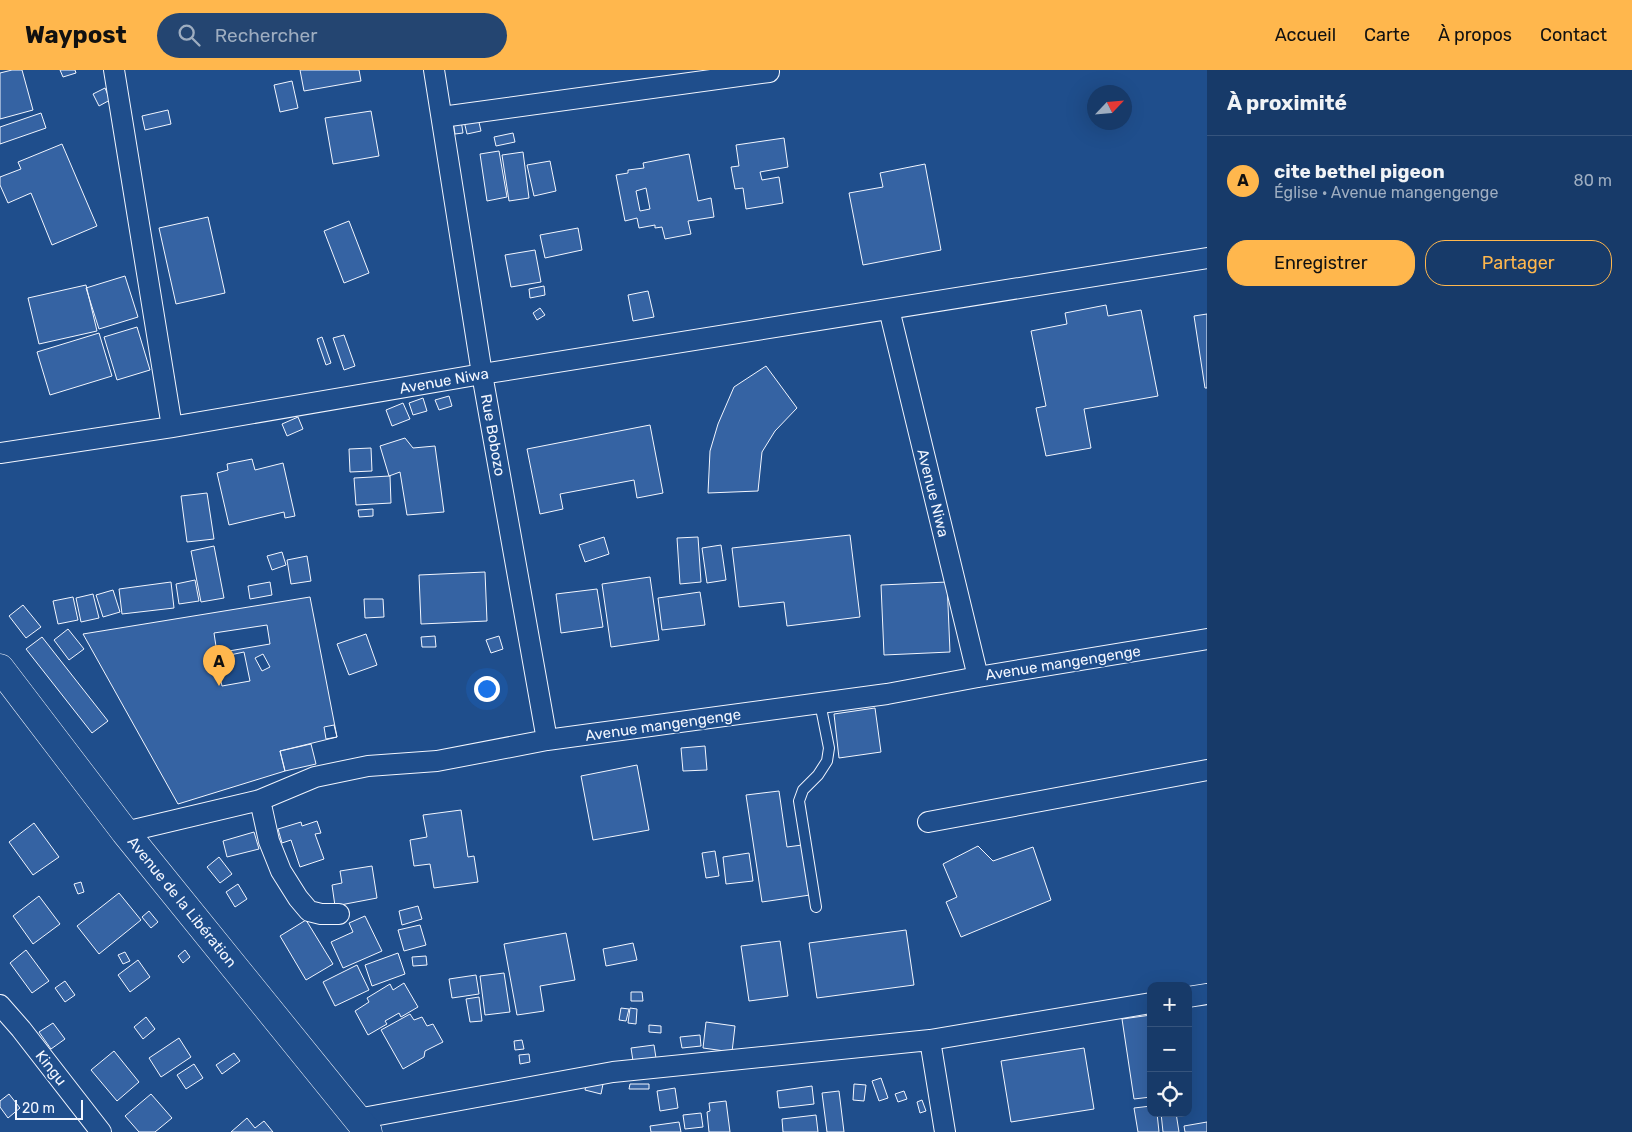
<!DOCTYPE html>
<html lang="fr">
<head>
<meta charset="utf-8">
<style>
  :root { --surface:#173a69; --page:#244571; --text:#f1f3f6; --muted:#9eadc0; --line:#36547d; --accent:#ffb74d }
  body { margin:0; font-family:Rubik,sans-serif; background:var(--page); color:var(--text) }
  .controls { position:absolute; right:15px; bottom:15px; display:grid; overflow:hidden; border-radius:10px; box-shadow:0 5px 20px #0002 }
  .controls button { width:45px; height:45px; display:grid; place-items:center; padding:0; border:0; border-bottom:1px solid var(--line); background:var(--surface); color:var(--text); font:25px sans-serif }
  .compass { position:absolute; left:1087px; top:15px; width:45px; height:45px; border-radius:50%; background:var(--surface); box-shadow:0 5px 20px #0002; rotate:64deg }
  .scale { position:absolute; left:15px; bottom:12px; width:68px; box-sizing:border-box; padding-left:5px; border:2px solid #f2f6ff; border-top:0; font-size:14px; line-height:18px; white-space:nowrap; color:#f2f6ff; -webkit-text-stroke:4px #1f4e8c; paint-order:stroke }
  .you { position:absolute; left:486px; top:618px; width:18px; height:18px; margin:-12px; border:4px solid #fff; border-radius:50%; background:#1a73e8; box-shadow:0 0 0 8px #1a73e833 }
  .badge { display:grid; place-items:center; width:32px; height:32px; border-radius:50%; background:var(--accent); color:#111; font-size:16px; font-weight:700 }
  .pin { position:absolute; translate:-50% -41px; filter:drop-shadow(0 1px 2px #0008) }
  .pin::after { content:''; position:absolute; top:26px; width:18px; height:15px; background:inherit; clip-path:polygon(0 0,100% 0,50% 100%) }
  .list { margin:0; padding:0; list-style:none }
  h2 { display:flex; justify-content:space-between; align-items:center; height:65px; margin:0; padding:0 20px; font-size:21px }
  h2 small { font-size:16px; font-weight:400; color:var(--muted) }
  .list li { display:grid; grid-template-columns:32px 1fr auto; gap:15px; align-items:center; box-sizing:border-box; height:90px; padding:0 20px; border-top:1px solid var(--line) }
  .list b { display:block; font-size:19px; white-space:nowrap }
  .list p { margin:0; font-size:16px; white-space:nowrap; color:var(--muted) }
  .list em { font-size:16px; font-style:normal; color:var(--muted) }
  .actions { display:flex; gap:10px; padding:15px 20px }
  .actions a { flex:1; padding:11px 0; border:1px solid var(--accent); border-radius:20px; text-align:center; font-size:18px; color:var(--accent) }
  .actions .main { background:var(--accent); color:#111 }
  .icon { flex:none; width:28px; height:28px; fill:none; stroke:currentColor; stroke-width:2; stroke-linecap:round; stroke-linejoin:round }
  .map { position:relative; flex:none; width:1207px; height:1062px; overflow:hidden }
  header { display:flex; align-items:center; gap:30px; box-sizing:border-box; height:70px; padding:0 25px; background:var(--accent); color:#111 }
  header strong { font-size:24px }
  nav { display:flex; gap:28px; margin-inline-start:auto; font-size:18px }
  .search { width:350px; height:45px; background:var(--page); display:flex; align-items:center; gap:12px; box-sizing:border-box; padding:0 18px; border-radius:28px; color:var(--muted); font-size:19px }
  main { display:flex }
  aside { flex:1; background:var(--surface) }
  .map>svg:first-child { display:block }
  .building { fill:#3563a3; stroke:#f2f6ff; fill-rule:evenodd }
  .lines { fill:none; stroke-linecap:round; stroke-linejoin:round }
  .lane-casing { stroke:#f2f6ff; stroke-width:12 }
  .street-casing { stroke:#f2f6ff; stroke-width:22 }
  .highway-casing { stroke:#f2f6ff; stroke-width:29 }
  .lane { stroke:#1f4e8c; stroke-width:10 }
  .street { stroke:#1f4e8c; stroke-width:20 }
  .highway { stroke:#1f4e8c; stroke-width:28 }
  .labels { text-anchor:middle; dominant-baseline:central; stroke-width:4; stroke-linejoin:round; paint-order:stroke }
  .street-label { font-size:15px; fill:#f2f6ff; stroke:#1f4e8c }
</style>
</head>
<body>
<header>
<strong>Waypost</strong>
<div class="search"><svg class="icon" aria-label="search" viewBox="0 0 24 24"><circle cx="10" cy="10" r="6"/><path d="M15 15l6 6"/></svg>Rechercher</div>
<nav><a>Accueil</a><a>Carte</a><a>À propos</a><a>Contact</a></nav>
</header>
<main>
<div class="map">
<svg width="1207" height="1062" viewBox="0 0 1207 1062">
  <rect width="100%" height="100%" fill="#1f4e8c"/>
  <!-- building -->
  <path class="building" d="M12 0H22L33 40 0 49V3Z
    M60 0H75L76 3 63 7Z
    M300 0H359L361 11 304 21Z
    M292 11 298 38 280 42 274 15Z
    M105 18 110 30 99 36 93 24Z
    M168 40 171 54 145 60 142 46Z
    M371 41 379 86 333 94 325 48Z
    M41 43 46 58 0 74V57Z
    M478 48 481 61 467 64 464 51Z
    M461 50 463 63 455 64 453 52Z
    M513 63 515 72 496 76 494 67Z
    M784 68 788 97 760 102 762 110 779 107 783 133 746 139 743 118 735 119 731 97 739 96 736 75Z
    M62 74 97 156 52 175 31 123 8 133 0 115V107L21 99 18 92Z
    M499 81 507 127 487 131 480 84Z
    M523 82 529 128 509 131 502 85Z
    M689 84 698 131 711 128 714 147 688 151 691 164 665 169 662 157 655 158V155L639 158 637 148 625 151 616 105 628 103V100L644 98 643 93ZM646 118 650 139 640 141 636 121Z
    M550 91 556 121 534 126 527 95Z
    M925 94 941 180 863 195 849 123 883 117 880 103Z
    M208 147 225 223 176 234 159 158Z
    M349 151 369 203 344 213 324 161Z
    M578 158 582 180 545 188 540 165Z
    M535 180 541 212 511 217 505 185Z
    M125 206 138 247 99 259 86 218Z
    M86 215 97 261 39 274 28 228Z
    M544 216 545 225 530 228 529 219Z
    M648 221 654 247 633 251 628 225Z
    M1106 235 1108 246 1141 240 1158 326 1084 339 1091 378 1046 386 1036 338 1046 336 1031 261 1067 254 1065 243Z
    M540 238 545 245 537 250 533 243Z
    M1207 244V318H1205L1194 246Z
    M137 257 150 300 117 310 104 267Z
    M99 263 112 306 50 325 37 282Z
    M344 265 355 296 344 300 333 268Z
    M322 267 331 293 326 295 317 269Z
    M766 296 797 338 775 361 762 382 758 421 708 423 710 381 718 354 734 317Z
    M449 326 452 336 439 340 435 330Z
    M423 328 427 341 413 345 409 333Z
    M403 333 410 349 392 356 386 340Z
    M298 347 303 359 287 366 282 354Z
    M650 355 663 423 637 428 634 410 560 424 563 439 540 444 527 379Z
    M405 368 413 378 435 376 444 442 407 445 400 402 389 406 380 376Z
    M371 378 372 401 350 402 349 379Z
    M252 389 255 400 283 393 295 446 285 448 284 442 229 455 217 403 228 400 227 394Z
    M390 406 391 433 356 435 354 408Z
    M207 423 214 469 187 472 181 426Z
    M373 439V446L359 447 358 440Z
    M850 465 860 547 787 556 784 532 739 537 732 478Z
    M604 467 609 484 585 492 579 475Z
    M698 467 701 512 680 514 677 468Z
    M721 475 726 510 707 513 702 478Z
    M214 476 224 528 201 532 191 481Z
    M282 482 286 495 272 500 267 486Z
    M307 486 311 511 291 514 287 490Z
    M485 502 487 551 421 554 419 505Z
    M650 507 659 570 611 577 602 514Z
    M195 510 199 531 179 534 176 514Z
    M171 512 174 538 122 544 119 519Z
    M270 512 272 525 250 529 248 516Z
    M947 512 950 582 884 585 881 515Z
    M597 519 603 557 561 563 556 524Z
    M113 520 120 542 103 547 96 525Z
    M700 522 705 555 662 560 658 528Z
    M93 524 99 548 81 552 76 528Z
    M73 527 78 550 58 554 53 531Z
    M310 527 337 667 280 681 285 701 178 734 83 564Z
    M364 529H383L384 547 365 548Z
    M23 535 41 557 26 568 9 546Z
    M267 555 270 574 217 583 214 563Z
    M68 559 84 579 69 590 54 570Z
    M366 564 377 595 349 605 337 574Z
    M435 566 436 577H422L421 567Z
    M499 566 503 579 491 583 486 570Z
    M42 567 108 651 92 663 26 579Z
    M244 582 250 611 222 616 216 588Z
    M263 584 270 597 262 601 255 588Z
    M875 638 881 682 839 688 834 644Z
    M334 655 337 667 326 669 324 657Z
    M311 674 316 694 285 701 280 681Z
    M705 676 707 700 683 701 681 678Z
    M637 695 649 760 593 770 581 706Z
    M779 721 787 777 802 775 810 825 762 832 746 725Z
    M461 740 468 787 474 786 478 812 434 818 430 794 414 796 410 770 427 767 423 745Z
    M317 751 321 763 315 764 324 789 300 797 291 770 282 773 278 759 301 752 302 756Z
    M34 753 59 787 33 805 9 772Z
    M254 762 259 779 227 787 223 771Z
    M978 776 993 791 1033 777 1051 830 961 867 946 832 957 827 943 794Z
    M715 781 719 806 706 808 702 783Z
    M749 783 753 811 726 814 723 787Z
    M219 787 232 804 220 813 207 797Z
    M372 796 377 828 335 836 332 815 342 813 340 801Z
    M81 812 84 822 78 824 74 814Z
    M238 814 247 829 235 837 226 822Z
    M119 823 141 850 99 884 77 856Z
    M39 826 60 854 33 874 13 846Z
    M418 836 422 849 402 855 399 841Z
    M149 841 158 852 151 858 142 847Z
    M365 846 382 881 343 898 331 872 353 862 349 853Z
    M306 850 333 894 306 910 280 866Z
    M420 855 426 875 404 881 398 860Z
    M906 860 914 915 817 928 809 873Z
    M566 863 575 910 540 916 544 941 517 945 504 874Z
    M780 871 788 926 749 931 741 876Z
    M633 873 637 890 606 896 603 879Z
    M26 880 49 911 32 923 10 893Z
    M185 880 190 887 183 893 178 886Z
    M125 882 130 891 123 894 118 885Z
    M398 883 405 904 372 916 365 895Z
    M426 886 427 895 413 896 412 887Z
    M138 890 150 907 130 922 118 905Z
    M357 895 369 920 335 936 323 912Z
    M504 903 510 942 485 945 480 906Z
    M476 905 479 924 452 928 449 909Z
    M65 911 75 925 65 932 55 918Z
    M404 913 418 937 401 947 399 943 385 951 387 954 368 965 355 941 369 932 367 928 390 914 393 920Z
    M631 922H642L643 931H631Z
    M479 927 482 951 470 952 466 929Z
    M621 938 629 939 626 951 619 950Z
    M630 938 637 939 636 954 628 953Z
    M410 944 414 950 422 947 427 956 433 954 443 972 425 981 424 987 403 999 381 960Z
    M1151 945V1027L1134 1029 1122 949Z
    M146 947 155 959 143 969 134 957Z
    M706 952 735 956 732 982 703 978Z
    M53 953 65 969 51 979 39 962Z
    M649 955 661 956V963L649 962Z
    M700 965 701 976 682 978 680 967Z
    M179 968 191 987 161 1007 149 988Z
    M522 970 524 979 515 980 514 971Z
    M654 975 656 988 633 991 631 978Z
    M1084 978 1094 1039 1011 1052 1001 991Z
    M114 981 139 1012 117 1031 91 1000Z
    M234 983 240 991 222 1004 216 995Z
    M529 984 530 992 520 994 519 985Z
    M194 994 203 1008 186 1019 177 1005Z
    M881 1008 888 1028 879 1031 872 1011Z
    M587 1010 603 1014 601 1024 585 1020Z
    M630 1014H649V1019H629Z
    M854 1014 866 1015 864 1031 853 1030Z
    M812 1016 814 1034 779 1038 777 1021Z
    M675 1018 678 1038 660 1041 657 1021Z
    M839 1021 844 1062H827L822 1023Z
    M904 1021 907 1029 898 1032 895 1024Z
    M9 1024 20 1038 8 1048 0 1037V1031Z
    M151 1024 172 1048 155 1062H139L125 1046Z
    M922 1030 926 1041 920 1043 917 1032Z
    M726 1031 730 1062H709L707 1042 710 1041 709 1033Z
    M1151 1036V1043H1157L1159 1062H1138L1134 1038Z
    M701 1043 703 1057 685 1059 683 1045Z
    M1161 1043H1176L1179 1062H1163Z
    M816 1045 818 1062H783L782 1049Z
    M247 1048 255 1058 264 1051 273 1062H231Z
    M679 1052 681 1062H651L650 1056Z
    M1207 1052V1062H1185L1184 1056Z"/>
  <g class="lines">
    <!-- lane casing -->
    <g class="lane-casing">
      <path id="lane" d="M816 837 799 731 803 720 818 705 827 691 829 678 820 633"/>
    </g>
    <!-- street casing -->
    <g class="street-casing">
      <path id="street" d="M114 0 172 357
        M434 0 482 304 547 670
        M442 47 769 2
        M889 239 978 607
        M0 383 172 357 482 304 1207 188
        M260 730 269 771 281 801 298 828 309 841 321 844H339
        M928 752 1207 700
        M125 762 260 730 315 707 368 696 437 691 547 670 887 624 978 607 1207 569
        M1188 927 1207 924
        M0 935 21 959 101 1062
        M930 970 945 1062
        M357 1049 613 1002 930 970 1151 933"/>
    </g>
    <!-- highway casing -->
    <g class="highway-casing">
      <path id="highway" d="M0 598 125 762 368 1062"/>
    </g>
    <!-- lane -->
    <use href="#lane" class="lane"/>
    <!-- street -->
    <use href="#street" class="street"/>
    <!-- highway -->
    <use href="#highway" class="highway"/>
  </g>
  <g class="labels">
    <!-- street labels -->
    <g class="street-label">
      <text transform="translate(444 311) rotate(-10)">Avenue Niwa</text>
      <text transform="translate(493 365) rotate(80)">Rue Bobozo</text>
      <text transform="translate(933 423) rotate(76)">Avenue Niwa</text>
      <text transform="translate(1063 593) rotate(-9)">Avenue mangengenge</text>
      <text transform="translate(663 655) rotate(-8)">Avenue mangengenge</text>
      <text transform="translate(182 832) rotate(51)">Avenue de la Libération</text>
      <text transform="translate(51 998) rotate(52)">Kingu</text>
    </g>
  </g>
</svg>
<div class="controls">
<button>+</button>
<button>−</button>
<button><svg class="icon" aria-label="locate" viewBox="0 0 24 24"><circle cx="12" cy="12" r="6"/><path d="M12 2v4M12 18v4M2 12h4M18 12h4"/></svg></button>
</div>
<svg class="compass" viewBox="-18 -18 36 36"><path d="M0-13l5 13h-10z" fill="#e53935"/><path d="M0 13l5-13h-10z" fill="#9eadc0"/></svg>
<div class="scale">20 m</div>
<div class="you"></div>
<div class="pin badge" style="left:219px;top:616px">A</div>
</div>
<aside>
<h2>À proximité<small></small></h2>
<ul class="list">
<li><span class="badge">A</span><div><b>cite bethel pigeon</b><p>Église · Avenue mangengenge</p></div><em>80 m</em></li>
</ul>
<div class="actions"><a class="main">Enregistrer</a><a>Partager</a></div>
</aside>
</main>
</body>
</html>
